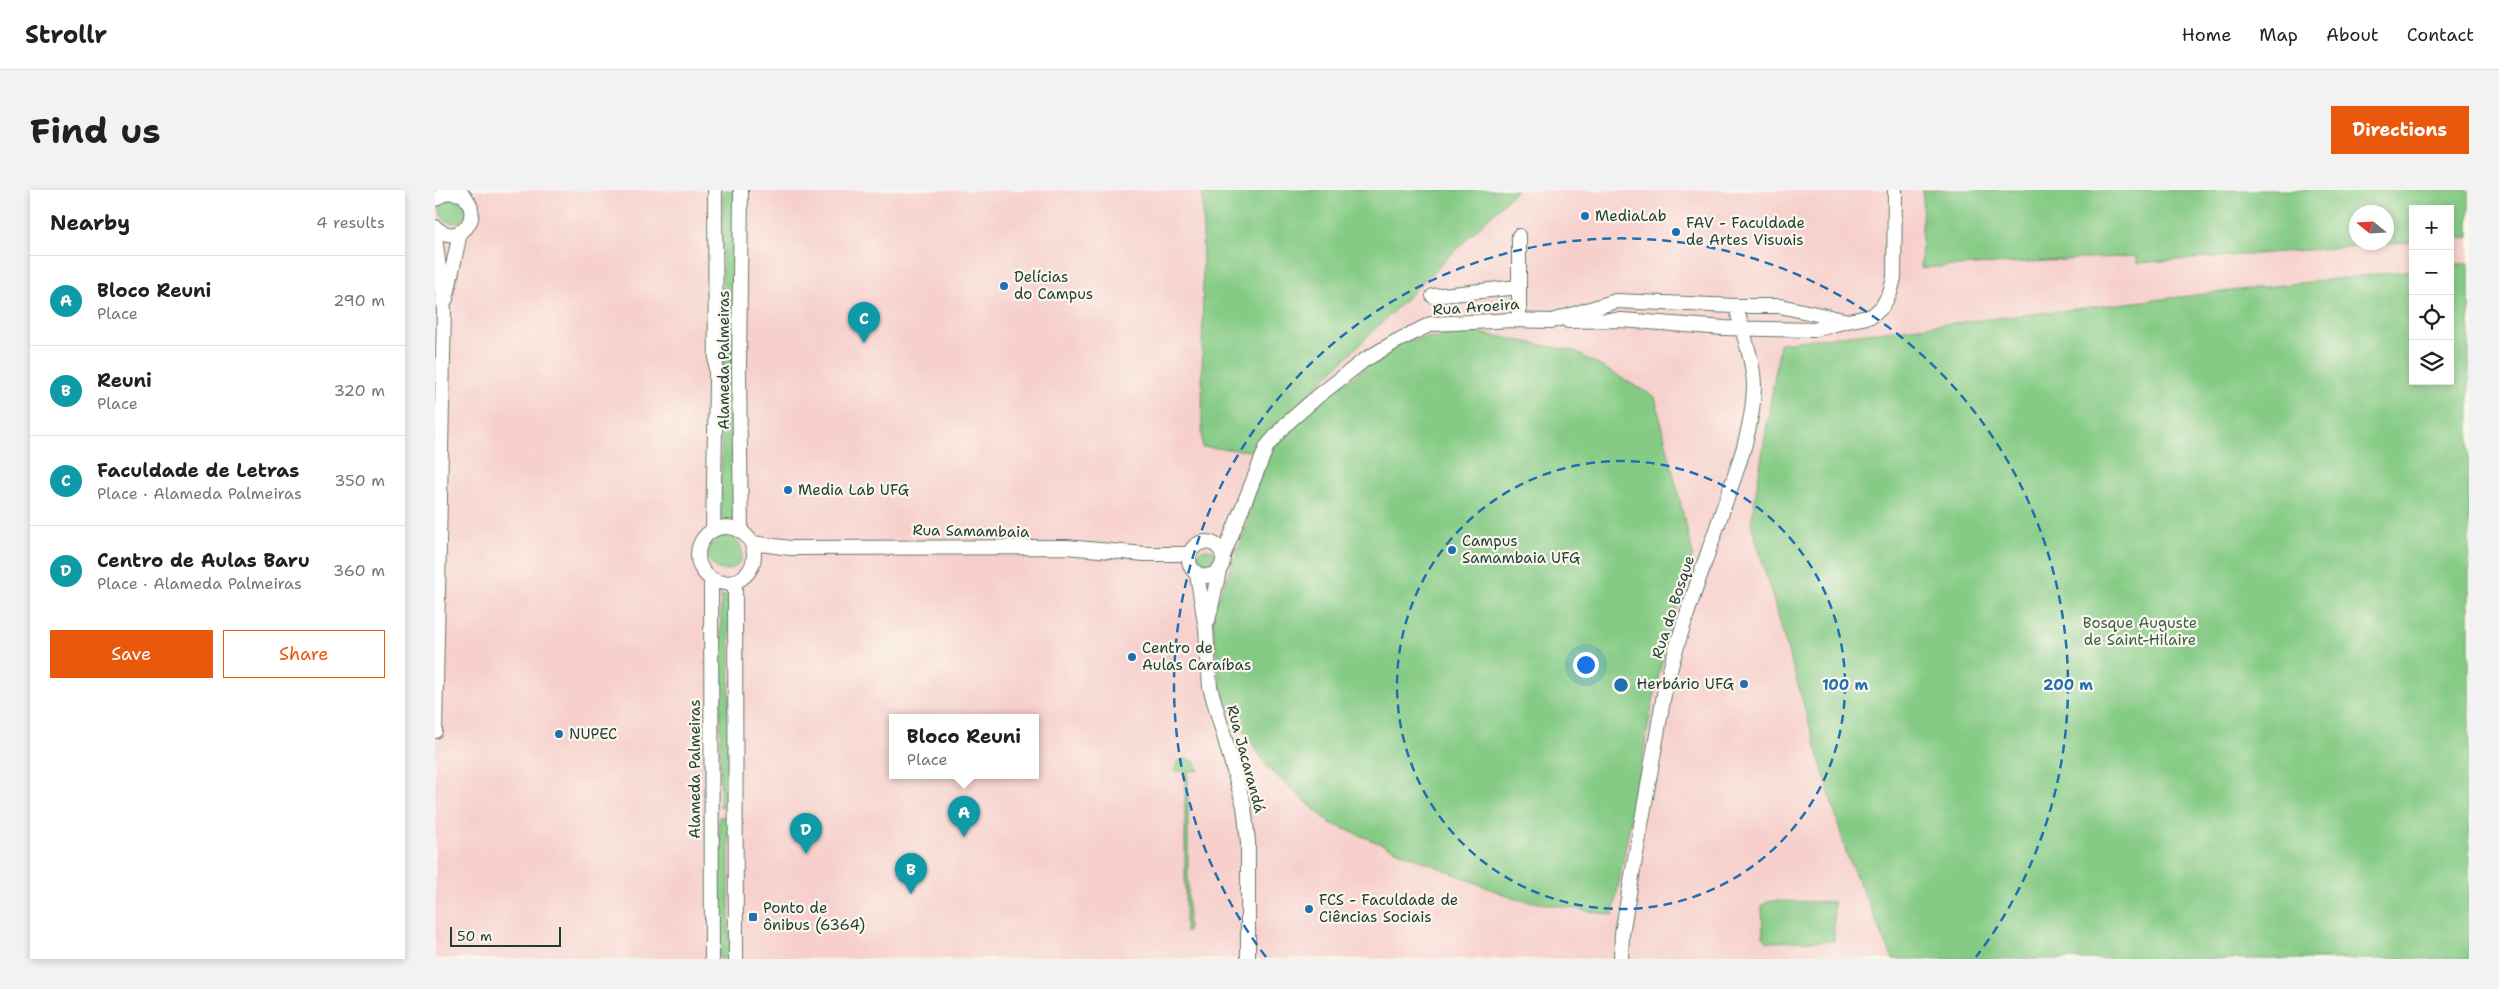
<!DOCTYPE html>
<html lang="en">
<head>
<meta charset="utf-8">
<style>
  :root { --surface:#fff; --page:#f2f2f2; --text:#202124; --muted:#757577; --line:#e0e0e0; --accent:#ea580c }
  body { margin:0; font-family:"Shantell Sans",sans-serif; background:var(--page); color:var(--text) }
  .controls { position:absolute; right:15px; top:15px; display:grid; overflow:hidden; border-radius:0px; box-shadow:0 2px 8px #0003 }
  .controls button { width:45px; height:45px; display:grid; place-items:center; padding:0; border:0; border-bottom:1px solid var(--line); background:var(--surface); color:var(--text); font:25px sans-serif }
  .compass { position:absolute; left:1914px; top:15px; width:45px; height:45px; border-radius:50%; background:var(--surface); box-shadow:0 2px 8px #0003; rotate:288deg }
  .scale { position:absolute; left:15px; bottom:12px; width:111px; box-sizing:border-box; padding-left:5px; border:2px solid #1f3d34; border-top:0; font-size:14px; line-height:18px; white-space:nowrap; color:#1f3d34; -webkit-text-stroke:4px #fbf7ec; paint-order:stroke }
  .you { position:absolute; left:1150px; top:474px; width:18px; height:18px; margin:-12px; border:4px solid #fff; border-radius:50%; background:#1a73e8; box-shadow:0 0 0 8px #1a73e833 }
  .badge { display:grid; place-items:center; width:32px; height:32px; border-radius:50%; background:var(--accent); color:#fff; font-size:16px; font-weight:700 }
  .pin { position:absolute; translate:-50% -41px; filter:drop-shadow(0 1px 2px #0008) }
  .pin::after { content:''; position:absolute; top:26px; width:18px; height:15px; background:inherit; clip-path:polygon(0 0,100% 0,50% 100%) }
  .popup { position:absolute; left:454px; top:524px; width:150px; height:65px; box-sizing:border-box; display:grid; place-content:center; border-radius:0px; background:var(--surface); filter:drop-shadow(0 1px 4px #0005); font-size:16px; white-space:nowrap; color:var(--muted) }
  .popup b { font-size:19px; color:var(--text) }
  .popup::after { content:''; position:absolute; left:50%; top:100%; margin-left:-10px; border:10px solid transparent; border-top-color:var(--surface) }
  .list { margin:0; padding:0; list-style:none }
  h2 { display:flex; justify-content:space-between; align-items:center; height:65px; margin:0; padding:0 20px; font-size:21px }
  h2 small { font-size:16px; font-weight:400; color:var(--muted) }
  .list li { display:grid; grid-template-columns:32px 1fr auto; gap:15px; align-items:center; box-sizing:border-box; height:90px; padding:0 20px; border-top:1px solid var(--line) }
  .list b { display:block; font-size:19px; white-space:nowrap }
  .list p { margin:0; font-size:16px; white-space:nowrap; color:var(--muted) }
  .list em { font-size:16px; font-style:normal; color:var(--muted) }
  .actions { display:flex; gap:10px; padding:15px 20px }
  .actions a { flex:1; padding:11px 0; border:1px solid var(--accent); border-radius:0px; text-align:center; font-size:18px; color:var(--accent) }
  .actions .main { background:var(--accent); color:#fff }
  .icon { flex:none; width:28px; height:28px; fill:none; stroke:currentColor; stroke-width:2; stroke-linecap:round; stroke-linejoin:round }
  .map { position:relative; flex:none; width:2034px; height:769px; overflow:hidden; border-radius:0px }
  header { display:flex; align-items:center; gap:30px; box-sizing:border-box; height:70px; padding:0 25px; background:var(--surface); border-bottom:1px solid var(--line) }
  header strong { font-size:24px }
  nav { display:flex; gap:28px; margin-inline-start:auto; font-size:18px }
  .intro { display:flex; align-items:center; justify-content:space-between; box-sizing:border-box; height:120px; padding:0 30px }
  h1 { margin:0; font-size:35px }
  .button { padding:12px 22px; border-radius:0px; background:var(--accent); color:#fff; font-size:18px; font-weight:700 }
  main { display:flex; gap:30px; padding:0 30px }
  aside { flex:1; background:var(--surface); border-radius:0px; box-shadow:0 2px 8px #0003 }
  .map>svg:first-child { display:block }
  .built { fill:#f7d0cd; fill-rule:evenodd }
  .green { fill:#85cb85; stroke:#52845c; fill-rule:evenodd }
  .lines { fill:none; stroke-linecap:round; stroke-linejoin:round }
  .minor-casing { stroke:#676; stroke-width:16 }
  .minor { stroke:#fff; stroke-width:14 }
  .ring { fill:none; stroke:#1f6fb2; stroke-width:2.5; stroke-dasharray:9 6 }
  .poi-dot { fill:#1f6fb2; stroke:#fbf7ec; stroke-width:2 }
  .labels { text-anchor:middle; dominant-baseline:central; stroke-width:4.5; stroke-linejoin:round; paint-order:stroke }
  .poi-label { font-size:15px; fill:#1f3d34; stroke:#fbf7ec; text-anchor:start }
  .street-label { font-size:15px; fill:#1f3d34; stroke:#fbf7ec }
  .park-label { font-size:15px; fill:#386048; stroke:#fbf7ec }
  .centre { fill:#1f6fb2; stroke:#fbf7ec; stroke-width:2.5 }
  .ring-label { font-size:15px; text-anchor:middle; font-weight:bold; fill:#1f6fb2; stroke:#fbf7ec; stroke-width:4.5; stroke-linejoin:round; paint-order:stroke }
</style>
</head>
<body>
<header>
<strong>Strollr</strong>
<nav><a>Home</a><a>Map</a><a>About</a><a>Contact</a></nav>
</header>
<div class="intro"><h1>Find us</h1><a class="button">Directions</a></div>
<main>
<aside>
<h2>Nearby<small>4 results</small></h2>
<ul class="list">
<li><span class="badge" style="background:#0f9aa8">A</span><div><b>Bloco Reuni</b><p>Place</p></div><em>290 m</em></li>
<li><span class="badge" style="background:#0f9aa8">B</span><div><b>Reuni</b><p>Place</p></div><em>320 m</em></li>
<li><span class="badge" style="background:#0f9aa8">C</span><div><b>Faculdade de Letras</b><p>Place · Alameda Palmeiras</p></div><em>350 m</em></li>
<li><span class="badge" style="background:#0f9aa8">D</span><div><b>Centro de Aulas Baru</b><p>Place · Alameda Palmeiras</p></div><em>360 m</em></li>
</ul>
<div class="actions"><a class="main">Save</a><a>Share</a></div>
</aside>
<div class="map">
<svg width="2034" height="769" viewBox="0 0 2034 769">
  <rect width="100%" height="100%" fill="#fbf7ec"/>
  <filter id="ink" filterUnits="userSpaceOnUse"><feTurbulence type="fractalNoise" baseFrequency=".02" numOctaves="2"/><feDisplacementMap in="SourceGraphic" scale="10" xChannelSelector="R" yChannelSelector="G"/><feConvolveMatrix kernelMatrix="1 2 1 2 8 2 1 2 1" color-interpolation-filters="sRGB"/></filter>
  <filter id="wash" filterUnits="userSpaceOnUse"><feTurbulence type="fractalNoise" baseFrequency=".0096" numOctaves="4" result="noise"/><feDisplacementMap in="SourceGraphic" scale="20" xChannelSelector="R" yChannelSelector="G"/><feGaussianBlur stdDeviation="1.12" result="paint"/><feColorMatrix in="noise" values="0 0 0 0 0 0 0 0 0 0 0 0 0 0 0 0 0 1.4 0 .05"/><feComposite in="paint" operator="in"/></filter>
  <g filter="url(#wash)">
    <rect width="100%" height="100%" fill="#eae3c2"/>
    <!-- built -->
    <path class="built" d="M0 0H2034V769H0ZM1978 19H2015V191H1978ZM1922 22H1952V52H1922ZM458 528H600V586H458Z"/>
    <!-- green -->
    <path class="green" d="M288 0H300V330L286 332Z
      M768 0H1082L816 261 767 257Z
      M1488 0H2034V47L2015 49V19H1978V52L1702 73V66L1486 78ZM1922 22H1952V52H1922Z
      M5 20a13 13 0 1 1 26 0a13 13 0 1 1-26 0Z
      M2034 73V769H1458L1413 668 1316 333 1345 153 1978 80V191H2015V75Z
      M1040 142 1139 161 1220 207 1258 365 1229 462 1217 516 1178 725 1080 709 895 633 833 578 786 505 777 423 809 345 829 265 890 208 965 151Z
      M273 363a17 17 0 1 1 34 0a17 17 0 1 1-34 0Z
      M761 370a11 11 0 1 1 22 0a11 11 0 1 1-22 0Z
      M295 405 294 617H285L286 406Z
      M752 569 760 572 764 580 753 581V742H750V581H739L743 571Z
      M294 626V769H284V627Z
      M1332 711 1399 712V751L1332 752 1328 748 1327 716Z"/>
  </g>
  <g filter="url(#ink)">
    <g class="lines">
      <!-- minor casing -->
      <g class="minor-casing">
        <path id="minor" d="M0 9 11 2 27 4C52 27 22 59 0 37
          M0 46 9 120 0 541
          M1084 46V130
          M998 106 1084 97
          M11 109 25 43
          M1133 131 1187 130 1289 138 1378 140 1412 131
          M263 365a28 28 0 1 1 56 0a28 28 0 1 1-56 0Z
          M278 339 281 195 280 0
          M306 341 304 179 306 0
          M754 369a17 17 0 1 1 34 0a17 17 0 1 1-34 0Z
          M317 353 355 358 631 357 710 364H754
          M788 366 832 256 850 235 882 207 928 171 960 152 996 134 1078 130 1117 131 1181 111 1301 116H1345L1413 131 1437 126 1447 117 1455 103 1459 88 1460 0
          M762 384 771 439 775 497 809 616 813 652V769
          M276 389 277 769
          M300 392 301 769
          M773 431 784 381
          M1186 769 1187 743 1230 499C1245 439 1267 381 1287 322 1301 282 1318 240 1319 197 1319 170 1307 143 1301 116"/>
      </g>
      <!-- minor -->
      <use href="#minor" class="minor"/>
    </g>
  </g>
  <!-- distance rings -->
  <g class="ring">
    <circle cx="1186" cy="495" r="224"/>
    <path d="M831 767A447 447 0 1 1 1541 767"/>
  </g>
  <!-- markers -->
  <g class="poi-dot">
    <circle cx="1150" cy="26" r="5"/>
    <circle cx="1241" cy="42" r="5"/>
    <circle cx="569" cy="96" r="5"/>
    <circle cx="353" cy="300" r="5"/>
    <circle cx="1017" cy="360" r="5"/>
    <circle cx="697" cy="467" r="5"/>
    <circle cx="1309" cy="494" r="5"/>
    <circle cx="124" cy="544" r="5"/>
    <circle cx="874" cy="719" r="5"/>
    <rect x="313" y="722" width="10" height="10" rx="2.5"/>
  </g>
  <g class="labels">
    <!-- poi labels -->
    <g class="poi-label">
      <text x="1160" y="26">MediaLab</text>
      <text x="1251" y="33">FAV - Faculdade<tspan x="1251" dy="17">de Artes Visuais</tspan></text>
      <text x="579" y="87">Delícias<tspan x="579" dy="17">do Campus</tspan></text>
      <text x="363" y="300">Media Lab UFG</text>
      <text x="1027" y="351">Campus<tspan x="1027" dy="17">Samambaia UFG</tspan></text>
      <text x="707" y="458">Centro de<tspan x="707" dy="17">Aulas Caraíbas</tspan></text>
      <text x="1299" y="494" text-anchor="end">Herbário UFG</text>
      <text x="134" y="544">NUPEC</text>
      <text x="884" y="710">FCS - Faculdade de<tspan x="884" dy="17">Ciências Sociais</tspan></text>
      <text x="328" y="718">Ponto de<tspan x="328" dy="17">ônibus (6364)</tspan></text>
    </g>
    <!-- street labels -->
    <g class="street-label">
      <text transform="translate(1041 117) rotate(-4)">Rua Aroeira</text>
      <text transform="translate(289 170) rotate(-90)">Alameda Palmeiras</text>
      <text transform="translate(536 341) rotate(1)">Rua Samambaia</text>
      <text transform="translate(1238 417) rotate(-72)">Rua do Bosque</text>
      <text transform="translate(811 569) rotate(75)">Rua Jacarandá</text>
      <text transform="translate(260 579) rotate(-90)">Alameda Palmeiras</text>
    </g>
    <!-- park labels -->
    <g class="park-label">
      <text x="1705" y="433">Bosque Auguste<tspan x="1705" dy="17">de Saint-Hilaire</tspan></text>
    </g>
  </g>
  <circle cx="1186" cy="495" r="8" class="centre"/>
  <g class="ring-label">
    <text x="1410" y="500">100 m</text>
    <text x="1633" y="500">200 m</text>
  </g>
</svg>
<div class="controls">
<button>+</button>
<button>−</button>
<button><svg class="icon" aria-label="locate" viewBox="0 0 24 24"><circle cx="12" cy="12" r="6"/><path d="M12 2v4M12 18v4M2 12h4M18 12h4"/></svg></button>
<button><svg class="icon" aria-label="layers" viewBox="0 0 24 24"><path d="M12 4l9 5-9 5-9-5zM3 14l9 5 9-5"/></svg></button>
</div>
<svg class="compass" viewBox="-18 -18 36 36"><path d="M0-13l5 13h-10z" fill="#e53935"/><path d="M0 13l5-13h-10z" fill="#757577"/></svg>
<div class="scale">50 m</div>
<div class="you"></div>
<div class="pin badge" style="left:529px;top:647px;background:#0f9aa8">A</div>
<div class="popup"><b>Bloco Reuni</b>Place</div>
<div class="pin badge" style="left:476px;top:704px;background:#0f9aa8">B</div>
<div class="pin badge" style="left:429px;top:153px;background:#0f9aa8">C</div>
<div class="pin badge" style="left:371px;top:664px;background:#0f9aa8">D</div>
</div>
</main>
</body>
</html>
